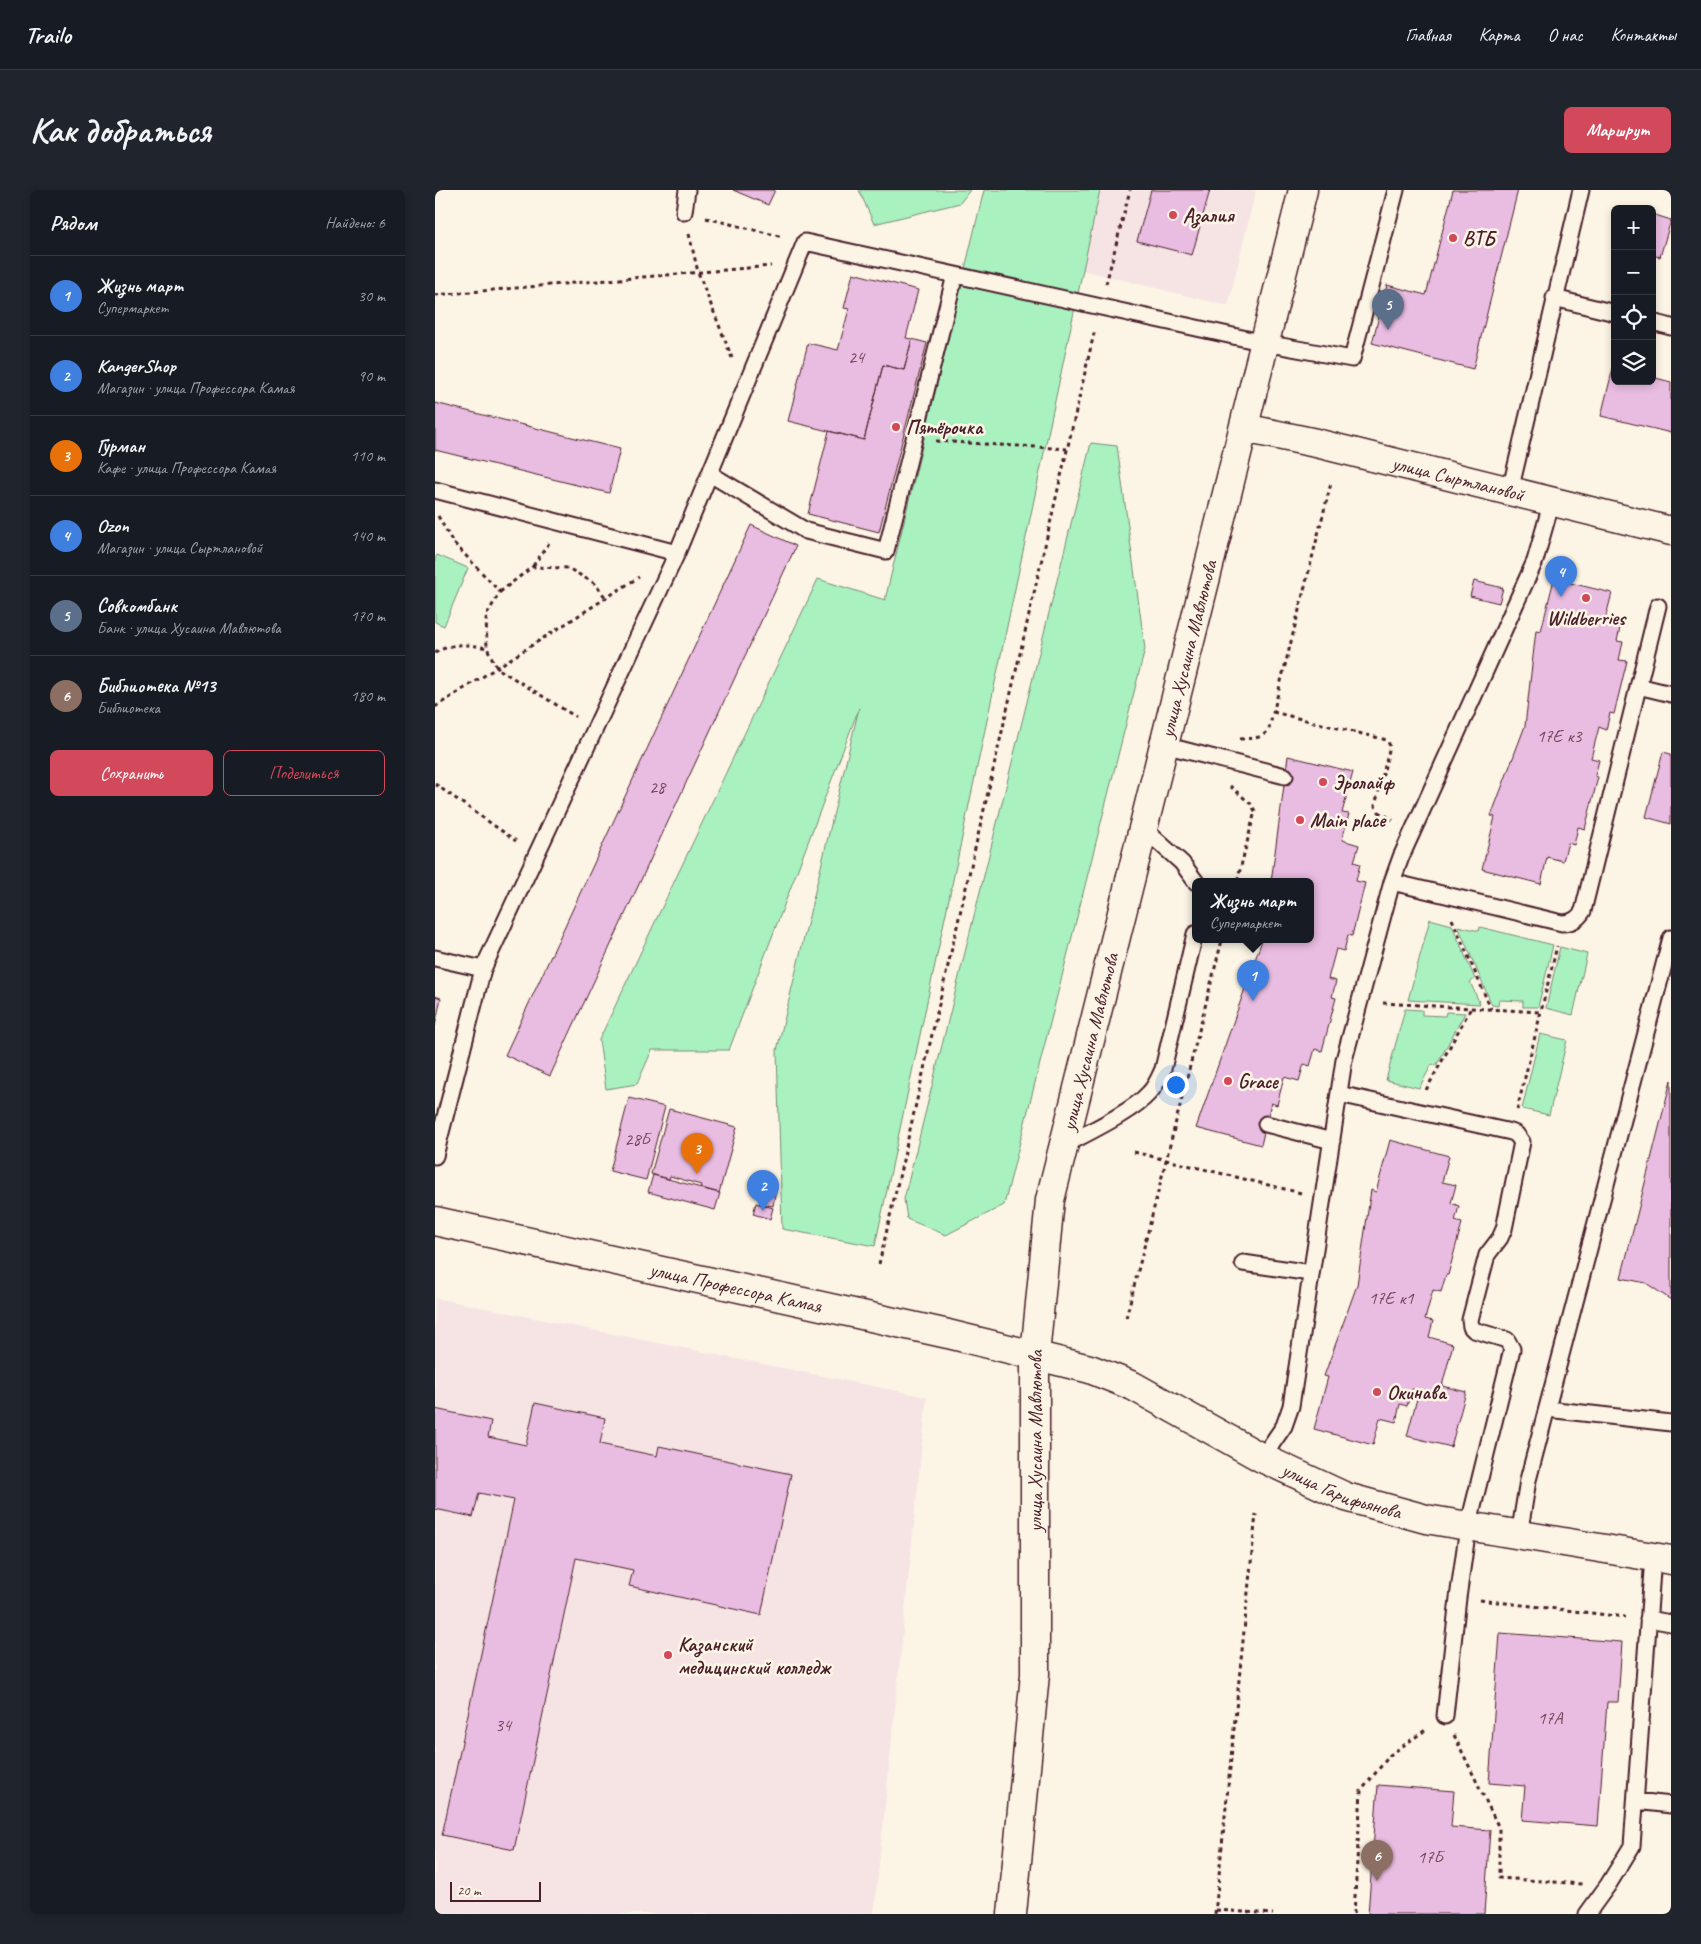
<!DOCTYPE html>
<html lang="ru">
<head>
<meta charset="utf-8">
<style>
  :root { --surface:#171b24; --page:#20242c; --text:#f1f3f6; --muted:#9ea1a6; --line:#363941; --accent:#d1495b }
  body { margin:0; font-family:Caveat,sans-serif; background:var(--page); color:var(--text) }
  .controls { position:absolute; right:15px; top:15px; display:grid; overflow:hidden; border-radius:8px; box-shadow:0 2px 8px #0003 }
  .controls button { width:45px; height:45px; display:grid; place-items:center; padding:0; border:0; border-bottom:1px solid var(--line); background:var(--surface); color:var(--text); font:25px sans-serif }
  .scale { position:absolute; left:15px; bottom:12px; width:91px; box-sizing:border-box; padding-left:5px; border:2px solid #4a1f2b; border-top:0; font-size:14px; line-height:18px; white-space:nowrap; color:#4a1f2b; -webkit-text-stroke:4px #fcf5e5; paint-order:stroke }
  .you { position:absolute; left:740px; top:894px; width:18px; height:18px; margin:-12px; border:4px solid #fff; border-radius:50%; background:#1a73e8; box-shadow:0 0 0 8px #1a73e833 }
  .badge { display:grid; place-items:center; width:32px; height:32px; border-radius:50%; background:var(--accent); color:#fff; font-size:16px; font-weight:700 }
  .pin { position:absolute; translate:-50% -41px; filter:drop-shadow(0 1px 2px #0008) }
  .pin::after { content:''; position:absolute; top:26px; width:18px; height:15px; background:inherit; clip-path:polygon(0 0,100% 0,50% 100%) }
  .popup { position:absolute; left:757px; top:688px; width:122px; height:65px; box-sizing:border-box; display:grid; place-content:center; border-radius:8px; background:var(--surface); filter:drop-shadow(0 1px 4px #0005); font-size:16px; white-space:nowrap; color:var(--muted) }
  .popup b { font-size:19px; color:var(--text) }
  .popup::after { content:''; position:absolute; left:50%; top:100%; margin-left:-10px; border:10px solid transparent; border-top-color:var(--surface) }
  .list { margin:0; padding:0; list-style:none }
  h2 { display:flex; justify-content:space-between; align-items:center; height:65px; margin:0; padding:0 20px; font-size:21px }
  h2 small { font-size:16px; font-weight:400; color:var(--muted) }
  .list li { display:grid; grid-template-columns:32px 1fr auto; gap:15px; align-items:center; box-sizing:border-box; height:80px; padding:0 20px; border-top:1px solid var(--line) }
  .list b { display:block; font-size:19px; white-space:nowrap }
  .list p { margin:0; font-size:16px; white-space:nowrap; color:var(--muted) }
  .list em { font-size:16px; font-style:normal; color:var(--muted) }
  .actions { display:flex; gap:10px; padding:15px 20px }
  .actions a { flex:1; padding:11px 0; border:1px solid var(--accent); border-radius:8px; text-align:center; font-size:18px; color:var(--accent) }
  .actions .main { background:var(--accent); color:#fff }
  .icon { flex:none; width:28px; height:28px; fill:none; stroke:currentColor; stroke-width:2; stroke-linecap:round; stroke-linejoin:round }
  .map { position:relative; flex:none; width:1236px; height:1724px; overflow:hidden; border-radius:8px }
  header { display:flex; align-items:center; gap:30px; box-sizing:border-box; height:70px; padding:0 25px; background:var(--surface); border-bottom:1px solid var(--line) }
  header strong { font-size:24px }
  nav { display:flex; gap:28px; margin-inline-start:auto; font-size:18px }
  .intro { display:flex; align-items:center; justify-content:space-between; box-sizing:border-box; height:120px; padding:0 30px }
  h1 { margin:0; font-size:35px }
  .button { padding:12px 22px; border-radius:8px; background:var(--accent); color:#fff; font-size:18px; font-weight:700 }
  main { display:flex; gap:30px; padding:0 30px }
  aside { flex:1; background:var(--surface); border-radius:8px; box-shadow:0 2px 8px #0003 }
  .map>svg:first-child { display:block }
  .built { fill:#f6e4e4 }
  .green { fill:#a9f2c0; stroke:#7a8876 }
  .building { fill:#e9bce1; stroke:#4a1f2b }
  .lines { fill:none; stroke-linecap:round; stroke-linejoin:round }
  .service-casing { stroke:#4a1f2b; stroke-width:19 }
  .tertiary-casing { stroke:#4a1f2b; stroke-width:31 }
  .path { stroke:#4a1f2b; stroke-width:3; stroke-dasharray:4 4; stroke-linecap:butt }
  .service { stroke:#fcf5e5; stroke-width:15 }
  .tertiary { stroke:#fcf5e5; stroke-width:28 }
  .poi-dot { fill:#d1495b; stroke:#fcf5e5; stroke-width:2 }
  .labels { text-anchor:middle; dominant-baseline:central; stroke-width:5; stroke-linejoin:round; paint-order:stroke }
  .number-label { font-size:18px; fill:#724658 }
  .poi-label { font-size:20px; font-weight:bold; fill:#4a1f2b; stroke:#fcf5e5; text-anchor:start }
  .street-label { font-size:20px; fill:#4a1f2b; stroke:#fcf5e5 }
</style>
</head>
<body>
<header>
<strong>Trailo</strong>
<nav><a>Главная</a><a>Карта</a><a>О нас</a><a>Контакты</a></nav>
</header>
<div class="intro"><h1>Как добраться</h1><a class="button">Маршрут</a></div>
<main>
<aside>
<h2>Рядом<small>Найдено: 6</small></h2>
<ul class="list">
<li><span class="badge" style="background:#3f7fe0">1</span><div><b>Жизнь март</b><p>Супермаркет</p></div><em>30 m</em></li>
<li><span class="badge" style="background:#3f7fe0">2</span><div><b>KangerShop</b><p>Магазин · улица Профессора Камая</p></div><em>90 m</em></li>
<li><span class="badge" style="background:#e8710a">3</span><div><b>Гурман</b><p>Кафе · улица Профессора Камая</p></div><em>110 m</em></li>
<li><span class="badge" style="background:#3f7fe0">4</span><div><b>Ozon</b><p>Магазин · улица Сыртлановой</p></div><em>140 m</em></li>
<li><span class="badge" style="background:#5c6f8a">5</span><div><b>Совкомбанк</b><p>Банк · улица Хусаина Мавлютова</p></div><em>170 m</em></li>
<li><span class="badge" style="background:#8d6e63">6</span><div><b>Библиотека №13</b><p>Библиотека</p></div><em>180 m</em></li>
</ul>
<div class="actions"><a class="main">Сохранить</a><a>Поделиться</a></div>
</aside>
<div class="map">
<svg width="1236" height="1724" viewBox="0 0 1236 1724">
  <rect width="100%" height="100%" fill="#fcf5e5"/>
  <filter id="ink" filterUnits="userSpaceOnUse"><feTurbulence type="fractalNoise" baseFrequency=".02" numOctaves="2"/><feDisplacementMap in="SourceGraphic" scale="10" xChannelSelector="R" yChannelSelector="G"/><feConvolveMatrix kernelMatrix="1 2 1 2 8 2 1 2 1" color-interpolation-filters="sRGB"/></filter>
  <g filter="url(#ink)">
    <!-- built -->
    <path class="built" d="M665 0H821L793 116 647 80Z
      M0 1108 492 1207 439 1724H0Z"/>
    <!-- green -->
    <path class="green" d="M424 0H535L525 13 439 34Z
      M549 0H665L440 1056 347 1039 342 860 424 518 294 860H217L202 894 171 899 164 850 383 389 450 410Z
      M656 253 682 256 710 459 569 1015 511 1045 472 1029 469 1009Z
      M2 365 33 378 9 436 0 432V369Z
      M995 729 1017 735 1040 789 1035 792 1045 814 973 810Z
      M1023 736 1044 741 1045 737 1118 755 1103 817H1088V811L1064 810 1063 816 1057 815Z
      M1125 757 1152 764 1138 825 1111 818Z
      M970 819 987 820V825L1010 826 1011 822 1030 823 1001 876 997 874 984 898 951 890Z
      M1105 844 1132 850 1114 925 1087 919Z"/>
    <!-- building -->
    <path class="building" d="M298 0H340L333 15Z
      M716 0H775L757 65 702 51Z
      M1018 0H1083L1038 179 937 153 952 95 991 105Z
      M1217 24 1236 30 1225 67 1217 65Z
      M418 83 483 100 471 148 477 149 469 180 448 175 429 250 353 231 373 153 403 160 414 119 409 118Z
      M477 149 492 153 444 342 373 324 394 241 429 250 448 175 469 180Z
      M1178 178H1180V191H1217V187L1236 192V243L1166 226Z
      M0 213 185 259 174 303 0 260Z
      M316 335 361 356 115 886 70 865Z
      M1119 389 1177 403 1170 430 1186 434 1182 451 1188 452 1184 470 1192 471 1179 524 1175 523 1171 540 1164 537 1156 568 1164 570 1160 586 1163 587 1150 639 1143 637 1139 655 1133 653 1128 671 1112 667 1106 694 1047 679 1060 627 1056 626 1090 536 1101 440 1106 441Z
      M1039 391 1068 398 1064 413 1035 406Z
      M1228 562 1236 564V634L1211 627Z
      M853 566 918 582 907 623 914 624 907 650 924 655 919 672 925 674 921 691 930 693 917 746 913 745 909 761 901 759 893 789 901 791 897 807 901 808 887 861 880 859 875 876 869 874 864 891 849 887 842 915 836 913 826 955 761 938 827 750H876V692H836Z
      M0 806 6 808 0 836Z
      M1236 890V1110L1211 1093 1186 1088Z
      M194 908 230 917 211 990 175 981Z
      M234 919 302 937 284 1003 265 998 266 995 235 986 234 989 216 984Z
      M955 950 1014 966 1007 992 1021 995 1016 1013 1024 1016 1020 1031 1027 1033 1013 1085H1011L1006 1102 998 1100 990 1129 998 1131 994 1147 1018 1154 1007 1196 1031 1202 1016 1257 972 1246 984 1201 977 1199 972 1216 965 1214 961 1232 945 1228 938 1255 879 1239 893 1187 889 1186 922 1095 936 1000 941 1002Z
      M218 985 285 1003 280 1020 213 1002Z
      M329 995 341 998 338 1016 325 1014Z
      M321 1013 338 1018 335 1029 318 1024Z
      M100 1213 170 1228 165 1254 222 1266 224 1256 356 1284 326 1425 194 1396 198 1380 141 1368 79 1660 7 1645 79 1310 44 1303 38 1327 0 1319V1219L56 1231 53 1247 91 1255Z
      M1065 1443 1187 1452 1183 1512H1172L1163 1636 1087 1630 1090 1596 1054 1593Z
      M943 1595 1019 1601 1016 1637 1055 1640 1049 1724H933Z"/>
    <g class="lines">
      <!-- service casing -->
      <g class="service-casing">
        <path id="service" d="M249 22 252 0
          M1119 108 1180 123
          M1217 132 1236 137
          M275 284 371 341 451 361 520 85
          M0 300 242 363
          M1075 301 1146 0
          M1203 496 1236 504
          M729 555 850 586
          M708 638 747 673 761 692
          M957 692 1127 733C1137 733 1143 729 1148 721L1223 416
          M0 768 48 779 242 363 370 52 830 153 917 169 961 0
          M904 904 1076 942 1081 944 1087 952 1069 1039 1065 1048 1052 1065 1035 1130 1036 1137 1039 1140 1072 1150 1077 1159 1033 1337 1023 1408 1010 1526
          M831 934 897 951
          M628 956C652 943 697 922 714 903 721 896 724 888 728 879L760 744
          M0 966 48 779
          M808 1073 876 1083
          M1112 1219 1236 1233
          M827 1268 849 1236 856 1216 909 870 957 692 966 667 1100 371 1117 311
          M1084 1346 1093 1290 1236 748
          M1213 1429 1236 1433
          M1201 1611 1236 1615
          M1152 1724 1173 1695 1197 1656 1218 1367"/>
      </g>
      <!-- tertiary casing -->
      <g class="tertiary-casing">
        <g id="tertiary">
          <path id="s1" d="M809 238 881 253 1236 341"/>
          <path id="s2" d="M0 1031 513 1144 655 1179 698 1196 827 1268 911 1307 991 1329 1236 1370"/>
          <path id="s3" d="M577 1724 600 1484V1165L615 1010 868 0"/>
        </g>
      </g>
      <!-- path -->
      <path class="path" d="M271 28 348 47
        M254 44 263 82 297 168
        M671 94 695 0
        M0 105 336 76
        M501 251 632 259
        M3 326 17 351 65 402 51 426 52 458 62 478 141 527
        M98 376 114 353
        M65 402 97 377 133 378 159 393 171 408
        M0 463C18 452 32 454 52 458
        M0 517 204 387
        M838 522 952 550 955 556 940 616 944 622 958 630
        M805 549C816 548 827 550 834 539L896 293
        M0 594 81 651
        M795 596 816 614 820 621 802 692
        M1017 729 1056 819
        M948 813 1105 822
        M991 900 1036 818
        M1082 920 1122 756
        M699 962 866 1003
        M444 1074 660 139
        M691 1128 787 750
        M1045 1410 1190 1427
        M1019 1545 1064 1638V1688L1147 1694
        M781 1720 838 1724
        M780 1724 821 1324
        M919 1724 926 1601 955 1565 992 1539"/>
      <!-- service -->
      <use href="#service" class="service"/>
      <!-- tertiary -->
      <use href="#tertiary" class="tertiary"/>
    </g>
  </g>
  <!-- markers -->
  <g class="poi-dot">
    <circle cx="738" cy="25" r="5"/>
    <circle cx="1018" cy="48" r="5"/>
    <circle cx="461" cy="237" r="5"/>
    <circle cx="1151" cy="408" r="5"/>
    <circle cx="888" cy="592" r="5"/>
    <circle cx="865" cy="630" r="5"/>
    <circle cx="793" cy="891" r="5"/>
    <circle cx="942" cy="1202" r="5"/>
    <circle cx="233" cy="1465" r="5"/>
  </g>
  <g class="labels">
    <!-- number labels -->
    <g class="number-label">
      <text x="421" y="167">24</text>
      <text x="1124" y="546">17Е к3</text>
      <text x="222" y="597">28</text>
      <text x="202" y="949">28Б</text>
      <text x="956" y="1108">17Е к1</text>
      <text x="1115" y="1528">17А</text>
      <text x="68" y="1535">34</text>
      <text x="995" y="1667">17Б</text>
    </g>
    <!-- poi labels -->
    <g class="poi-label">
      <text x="748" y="25">Азалия</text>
      <text x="1028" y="48">ВТБ</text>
      <text x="471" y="237">Пятёрочка</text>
      <text x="1151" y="428" text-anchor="middle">Wildberries</text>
      <text x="898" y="592">Эролайф</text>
      <text x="875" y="630">Main place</text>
      <text x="803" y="891">Grace</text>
      <text x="952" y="1202">Окинава</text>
      <text x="243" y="1454">Казанский<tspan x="243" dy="23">медицинский колледж</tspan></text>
    </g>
    <!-- street labels -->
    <g class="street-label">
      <text stroke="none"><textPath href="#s1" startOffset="220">улица Сыртлановой</textPath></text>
      <text stroke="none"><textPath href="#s3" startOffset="1284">улица Хусаина Мавлютова</textPath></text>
      <text stroke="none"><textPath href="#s3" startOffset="879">улица Хусаина Мавлютова</textPath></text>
      <text stroke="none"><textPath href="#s2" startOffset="308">улица Профессора Камая</textPath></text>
      <text stroke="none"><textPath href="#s3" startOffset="474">улица Хусаина Мавлютова</textPath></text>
      <text stroke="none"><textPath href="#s2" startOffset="952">улица Гарифьянова</textPath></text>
    </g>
  </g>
</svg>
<div class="controls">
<button>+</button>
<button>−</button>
<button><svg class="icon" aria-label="locate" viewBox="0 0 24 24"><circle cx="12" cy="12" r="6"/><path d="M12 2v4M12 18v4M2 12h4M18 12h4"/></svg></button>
<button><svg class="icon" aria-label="layers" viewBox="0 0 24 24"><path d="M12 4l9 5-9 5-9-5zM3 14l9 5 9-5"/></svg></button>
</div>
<div class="scale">20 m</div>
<div class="you"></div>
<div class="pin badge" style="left:818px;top:811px;background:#3f7fe0">1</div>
<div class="popup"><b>Жизнь март</b>Супермаркет</div>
<div class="pin badge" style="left:328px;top:1021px;background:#3f7fe0">2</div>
<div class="pin badge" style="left:262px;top:984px;background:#e8710a">3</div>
<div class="pin badge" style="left:1126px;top:407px;background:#3f7fe0">4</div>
<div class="pin badge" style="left:953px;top:140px;background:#5c6f8a">5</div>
<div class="pin badge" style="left:942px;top:1691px;background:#8d6e63">6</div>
</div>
</main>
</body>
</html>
